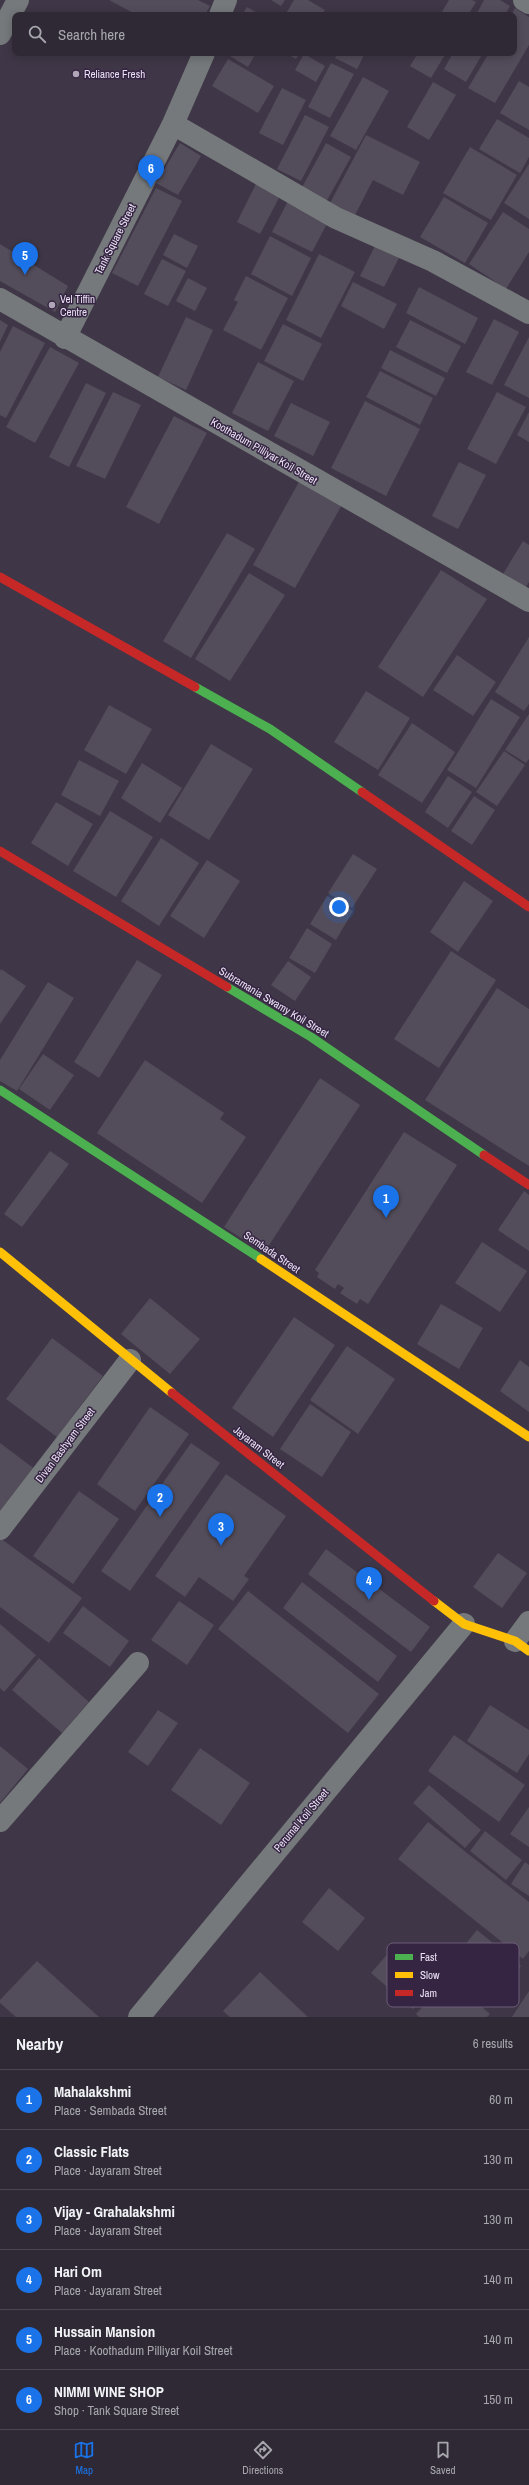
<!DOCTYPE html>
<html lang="en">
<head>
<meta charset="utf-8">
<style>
  :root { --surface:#2f2935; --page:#3b3541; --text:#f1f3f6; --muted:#a7a6ad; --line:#4a4550; --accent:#1a73e8 }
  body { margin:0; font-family:"Archivo Narrow",sans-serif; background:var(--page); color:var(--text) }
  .you { position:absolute; left:339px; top:907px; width:14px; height:14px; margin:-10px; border:3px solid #fff; border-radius:50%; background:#1a73e8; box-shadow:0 0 0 6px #1a73e833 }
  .badge { display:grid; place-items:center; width:26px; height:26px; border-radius:50%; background:var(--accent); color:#fff; font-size:13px; font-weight:700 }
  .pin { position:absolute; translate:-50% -33px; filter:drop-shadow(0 1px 2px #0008) }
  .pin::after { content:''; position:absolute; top:21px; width:14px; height:12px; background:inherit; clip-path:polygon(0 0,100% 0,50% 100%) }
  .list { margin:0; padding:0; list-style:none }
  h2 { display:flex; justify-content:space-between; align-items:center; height:52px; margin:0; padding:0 16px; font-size:17px }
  h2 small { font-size:13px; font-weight:400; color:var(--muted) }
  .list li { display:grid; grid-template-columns:26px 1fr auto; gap:12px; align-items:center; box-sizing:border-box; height:60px; padding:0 16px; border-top:1px solid var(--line) }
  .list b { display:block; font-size:15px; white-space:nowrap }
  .list p { margin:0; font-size:13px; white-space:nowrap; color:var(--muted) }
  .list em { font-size:13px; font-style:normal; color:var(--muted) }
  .icon { flex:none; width:22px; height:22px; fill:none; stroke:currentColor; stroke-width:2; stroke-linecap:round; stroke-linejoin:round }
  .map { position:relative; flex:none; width:529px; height:2017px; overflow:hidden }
  .search { position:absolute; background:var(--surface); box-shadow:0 2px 10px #0003; left:12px; right:12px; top:12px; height:44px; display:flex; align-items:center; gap:10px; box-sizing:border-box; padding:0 14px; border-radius:8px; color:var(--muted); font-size:15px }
  .sheet { height:412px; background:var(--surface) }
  nav { display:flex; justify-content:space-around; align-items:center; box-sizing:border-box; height:56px; border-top:1px solid var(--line); background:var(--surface); font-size:11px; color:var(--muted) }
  nav a { display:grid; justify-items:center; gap:2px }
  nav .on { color:var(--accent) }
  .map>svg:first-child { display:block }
  .building { fill:#534c5a }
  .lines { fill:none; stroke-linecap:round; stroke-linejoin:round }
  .street { stroke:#75797b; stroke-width:22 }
  .fast { stroke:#4caf50; stroke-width:9 }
  .slow { stroke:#ffc107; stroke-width:9 }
  .jam { stroke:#c62828; stroke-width:9 }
  .poi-dot { fill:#afa6b7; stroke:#352543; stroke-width:1.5 }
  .labels { text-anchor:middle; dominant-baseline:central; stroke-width:3; stroke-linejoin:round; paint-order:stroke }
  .poi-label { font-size:11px; fill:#ebe1f4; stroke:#352543; text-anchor:start }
  .street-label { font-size:11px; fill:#ebe1f4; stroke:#352543 }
  .key { fill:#352543; stroke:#6c5d78; stroke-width:1 }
  .key-label { font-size:11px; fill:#ebe1f4 }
</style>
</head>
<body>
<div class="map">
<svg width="529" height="2017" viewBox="0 0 529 2017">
  <rect width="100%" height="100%" fill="#3f3747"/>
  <!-- building -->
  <path class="building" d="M109 0H198L210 6 205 15H137Z
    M271 0H285L281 6Z
    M294 0H308L325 10 322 15H285Z
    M449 0H472L476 2 468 15H440Z
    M484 0H500L510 6 505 15H476Z
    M247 7 261 15H242Z
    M515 8 529 17V45L495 103 468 88 489 53H514V15H511Z
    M225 53H256L248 67Z
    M285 53H300L296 59Z
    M338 53H365L357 69 335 58Z
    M418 53H446L431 78 410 66Z
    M453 53H483L466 82 444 69Z
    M304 54 325 66 316 82 295 70Z
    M228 59 274 86 258 113 212 86Z
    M331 63 354 74 330 118 308 107Z
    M363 77 389 91 356 150 330 136Z
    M519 81 529 87V130L500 113Z
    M433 82 456 95 429 140 407 127Z
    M282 88 306 100 283 145 259 133Z
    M305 115 329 127 301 181 277 169Z
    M497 119 529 138V157L520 173 479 149Z
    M366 135 420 162 403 195 373 180 353 219 328 207Z
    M180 143 201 156 178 195 156 183Z
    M326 143 351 157 325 204 300 191Z
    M470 147 517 175 491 220 443 193Z
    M529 164V219L504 203Z
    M257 182 281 194 260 234 237 222Z
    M156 188 182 201 138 286 112 273Z
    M444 197 488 223 465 263 420 237Z
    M289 199 329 220 312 252 272 232Z
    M503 212 529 229V252L506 289 469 264Z
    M174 234 198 246 187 268 163 255Z
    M270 236 311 258 292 296 251 274Z
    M0 244 68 286 55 312 0 281Z
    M376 244 400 256 384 287 360 276Z
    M319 254 355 272 321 338 286 320Z
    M162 259 186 271 168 306 144 294Z
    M246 276 288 298 261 350 223 330 238 302 234 300Z
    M188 278 207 288 195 311 176 301Z
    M353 282 397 304 384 329 341 306Z
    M419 287 478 318 465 344 406 313Z
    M186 317 213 330 186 390 158 377Z
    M494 319 519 332 492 385 466 372Z
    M0 320 8 325 0 342Z
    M410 320 461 346 447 373 396 347Z
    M283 324 322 344 303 381 264 361Z
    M13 326 45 343 6 418 0 415V352Z
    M529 337V398L504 385Z
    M50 347 79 363 35 443 6 427Z
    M390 350 445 378 436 396 381 368Z
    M258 362 294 381 268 431 232 413Z
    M380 371 433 398 420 425 366 397Z
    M86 383 106 393 69 467 49 457Z
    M113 392 141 405 105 479 76 466Z
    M497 392 526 407 496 464 467 449Z
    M365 401 420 429 386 496 331 468Z
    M291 403 330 422 313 456 274 436Z
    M529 412V442L517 435Z
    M174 416 207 433 159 524 126 507Z
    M459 462 486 475 458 529 432 516Z
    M300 480 343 503 295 588 253 565Z
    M227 533 255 549 191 658 163 641Z
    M523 541 529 545V582L526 587 503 574Z
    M441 570 487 599 423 697 378 667Z
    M249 573 285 595 230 681 195 659Z
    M529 637V704L524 711 495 692Z
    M457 655 496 682 473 716 433 690Z
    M366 691 410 718 378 770 334 742Z
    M491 699 520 717 476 788 447 770Z
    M109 705 152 729 126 774 84 750Z
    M529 714V759L526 763 505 750Z
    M412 723 455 752 422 803 378 775Z
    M211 744 253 769 209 840 168 815Z
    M504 751 525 765 497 806 476 792Z
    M79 760 119 781 100 816 61 795Z
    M142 763 182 788 160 823 121 798Z
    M448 776 472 792 448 828 425 812Z
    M474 796 495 810 472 845 451 831Z
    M56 802 93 824 68 866 31 843Z
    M110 811 153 837 116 897 73 871Z
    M161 838 199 863 159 926 121 901Z
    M353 854 377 869 352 908 328 893Z
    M207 860 240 881 204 938 170 916Z
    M464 881 493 901 458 952 430 932Z
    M327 896 353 911 336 940 310 924Z
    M307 928 332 944 315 973 289 958Z
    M451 951 496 980 439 1068 394 1039Z
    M137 960 162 975 99 1078 74 1062Z
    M288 961 311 977 295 1001 271 985Z
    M1 969 26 986 0 1024V971Z
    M48 982 74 998 17 1091 0 1081V1060Z
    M497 988 529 1009V1166L425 1100Z
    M43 1054 74 1075 50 1110 19 1089Z
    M145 1060 224 1113 220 1119 246 1137 202 1203 97 1133Z
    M320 1078 360 1105 264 1253 224 1227Z
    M404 1132 457 1165 368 1304 360 1299 357 1304 340 1293 344 1288 338 1284 335 1289 317 1277 319 1273 315 1270Z
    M50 1151 69 1164 22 1227 4 1214Z
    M524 1191 529 1195V1251L498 1230Z
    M482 1242 527 1271 500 1312 455 1283Z
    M150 1298 200 1339 170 1374 121 1334Z
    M441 1304 483 1328 459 1369 417 1344Z
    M294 1317 335 1345 273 1437 232 1408Z
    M52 1338 103 1376 57 1437 6 1399Z
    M347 1346 395 1379 358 1434 310 1400Z
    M520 1360 529 1367V1412L500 1391Z
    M310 1404 351 1432 322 1477 280 1449Z
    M150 1407 189 1434 135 1511 97 1484Z
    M0 1443 36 1470 0 1517Z
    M191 1443 220 1463 130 1591 101 1571Z
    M226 1474 286 1516 244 1576 249 1579 233 1601 199 1577 185 1597 155 1576Z
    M79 1491 119 1519 73 1584 33 1556Z
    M0 1538 82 1598 49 1643 0 1607Z
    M326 1549 430 1627 411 1652 308 1574Z
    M498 1553 527 1573 502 1608 473 1587Z
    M302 1582 397 1656 378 1682 283 1608Z
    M248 1591 379 1694 348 1733 218 1629Z
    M179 1601 214 1625 187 1665 151 1640Z
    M83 1606 129 1641 110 1667 63 1633Z
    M0 1624 36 1655 4 1692 0 1688Z
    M39 1658 89 1702 62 1733 12 1690Z
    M490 1705 529 1730V1754L517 1773 467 1741Z
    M158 1710 178 1723 148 1766 128 1752Z
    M454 1735 525 1785 499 1822 428 1771Z
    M0 1746 28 1769 0 1803Z
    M200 1748 250 1783 221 1825 171 1790Z
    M429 1785 481 1830 465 1848 413 1803Z
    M529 1807V1847L510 1834Z
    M428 1822 529 1902V1951L523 1959 398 1859Z
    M485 1831 522 1860 506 1880 470 1851Z
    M525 1862 529 1865V1896L511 1884Z
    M329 1888 365 1918 338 1951 302 1922Z
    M477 1930 521 1966 498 1993 455 1957Z
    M398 1942 440 1978 413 2009 371 1973Z
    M37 1961 99 2017H16L0 2003V2000Z
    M260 1972 308 2017H230L223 2011Z
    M449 1978 490 2014 487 2017H419L416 2014Z
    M529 1991V2017H512Z"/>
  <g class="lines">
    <!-- street -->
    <path class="street" d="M524 0 529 3
      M220 15 226 0
      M0 34 18 0
      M173 124 336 218 433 261 529 313
      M0 299 529 601
      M65 338 173 124 204 53
      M0 1529 130 1360
      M515 1641 529 1622
      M0 1821 138 1663
      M139 2017 464 1624"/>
    <!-- fast -->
    <path class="fast" d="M195 687 270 729 362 792
      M227 987 311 1037 484 1155
      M0 1090 261 1259"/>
    <!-- slow -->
    <path class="slow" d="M0 1252 172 1393
      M261 1259 529 1437
      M434 1601 464 1624 515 1641 529 1651"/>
    <!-- jam -->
    <path class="jam" d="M0 577 195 687
      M362 792 529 907
      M0 851 227 987
      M484 1155 529 1185
      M172 1393 434 1601"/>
  </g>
  <!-- markers -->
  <g class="poi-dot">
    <circle cx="76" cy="74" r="4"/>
    <circle cx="52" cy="305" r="4"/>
  </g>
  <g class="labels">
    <!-- poi labels -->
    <g class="poi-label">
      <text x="84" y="74">Reliance Fresh</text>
      <text x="60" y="299">Vel Tiffin<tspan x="60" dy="13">Centre</tspan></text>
    </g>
    <!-- street labels -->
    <g class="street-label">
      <text transform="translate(115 239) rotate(-63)">Tank Square Street</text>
      <text transform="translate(264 451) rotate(30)">Koothadum Pilliyar Koil Street</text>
      <text transform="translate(274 1002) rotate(31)">Subramania Swamy Koil Street</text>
      <text transform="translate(272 1252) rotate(34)">Sembada Street</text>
      <text transform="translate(65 1445) rotate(-53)">Divan Bashyam Street</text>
      <text transform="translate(259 1447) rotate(38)">Jayaram Street</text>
      <text transform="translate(301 1820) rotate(-50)">Perumal Koil Street</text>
    </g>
  </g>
  <!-- legend -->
  <rect x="387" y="1943" width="132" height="64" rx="6" class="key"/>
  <rect x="395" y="1954" width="18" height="6" fill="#4caf50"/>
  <rect x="395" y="1972" width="18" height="6" fill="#ffc107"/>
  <rect x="395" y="1990" width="18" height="6" fill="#c62828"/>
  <g class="key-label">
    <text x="420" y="1961">Fast</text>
    <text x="420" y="1979">Slow</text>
    <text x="420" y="1997">Jam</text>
  </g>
</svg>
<div class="you"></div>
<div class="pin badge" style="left:386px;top:1218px">1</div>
<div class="pin badge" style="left:160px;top:1517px">2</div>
<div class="pin badge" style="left:221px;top:1546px">3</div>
<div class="pin badge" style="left:369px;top:1600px">4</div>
<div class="pin badge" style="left:25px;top:275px">5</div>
<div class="pin badge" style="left:151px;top:188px">6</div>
<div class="search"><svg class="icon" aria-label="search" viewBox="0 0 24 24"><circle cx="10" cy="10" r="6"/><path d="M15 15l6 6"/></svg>Search here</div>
</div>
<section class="sheet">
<h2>Nearby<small>6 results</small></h2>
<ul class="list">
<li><span class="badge">1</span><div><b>Mahalakshmi</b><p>Place · Sembada Street</p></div><em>60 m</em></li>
<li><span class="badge">2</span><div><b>Classic Flats</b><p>Place · Jayaram Street</p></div><em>130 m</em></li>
<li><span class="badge">3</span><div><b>Vijay - Grahalakshmi</b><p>Place · Jayaram Street</p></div><em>130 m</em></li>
<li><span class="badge">4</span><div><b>Hari Om</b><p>Place · Jayaram Street</p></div><em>140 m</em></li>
<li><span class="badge">5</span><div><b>Hussain Mansion</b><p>Place · Koothadum Pilliyar Koil Street</p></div><em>140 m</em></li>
<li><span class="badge">6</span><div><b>NIMMI WINE SHOP</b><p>Shop · Tank Square Street</p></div><em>150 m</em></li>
</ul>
</section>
<nav>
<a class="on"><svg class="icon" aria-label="map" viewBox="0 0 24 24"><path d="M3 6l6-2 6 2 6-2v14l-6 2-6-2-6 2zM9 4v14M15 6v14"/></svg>Map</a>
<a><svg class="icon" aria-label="directions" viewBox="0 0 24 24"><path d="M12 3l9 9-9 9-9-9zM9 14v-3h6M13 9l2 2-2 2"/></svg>Directions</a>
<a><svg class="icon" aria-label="saved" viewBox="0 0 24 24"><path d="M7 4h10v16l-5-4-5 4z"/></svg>Saved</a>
</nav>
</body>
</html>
